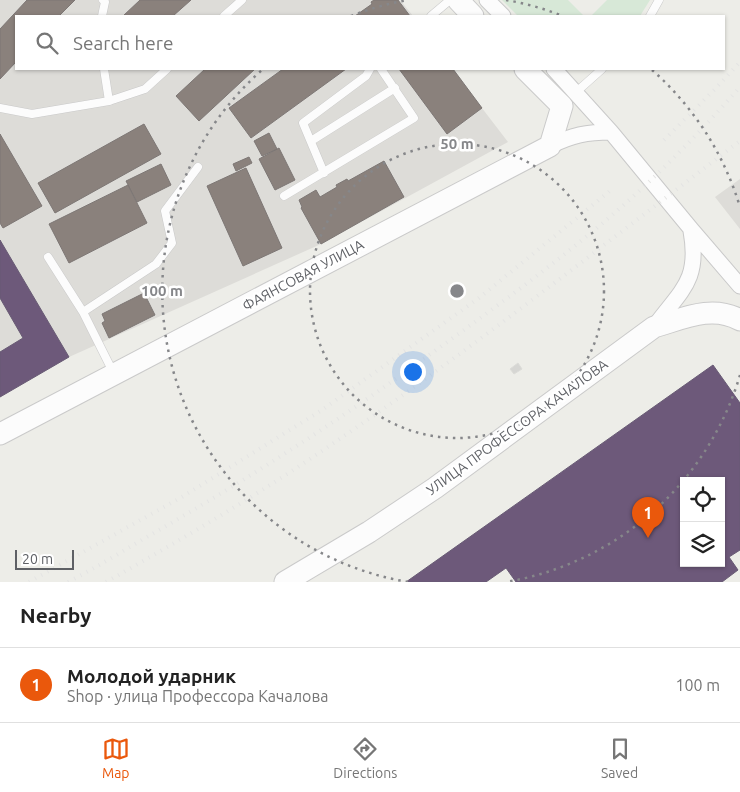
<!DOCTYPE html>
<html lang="en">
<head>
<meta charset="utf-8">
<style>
  :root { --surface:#fff; --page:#f2f2f2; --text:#222; --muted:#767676; --line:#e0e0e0; --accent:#ea580c }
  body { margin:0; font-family:Ubuntu,sans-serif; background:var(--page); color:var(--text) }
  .controls { position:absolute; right:15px; bottom:15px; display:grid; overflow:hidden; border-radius:0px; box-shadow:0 1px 4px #0004 }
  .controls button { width:45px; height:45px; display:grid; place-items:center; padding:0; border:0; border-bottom:1px solid var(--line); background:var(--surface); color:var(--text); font:25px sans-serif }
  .scale { position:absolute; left:15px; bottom:12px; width:59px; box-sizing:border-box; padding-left:5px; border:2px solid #5e6065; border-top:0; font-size:14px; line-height:18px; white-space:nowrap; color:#5e6065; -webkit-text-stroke:4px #fff; paint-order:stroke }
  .you { position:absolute; left:412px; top:371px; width:18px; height:18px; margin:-12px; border:4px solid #fff; border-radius:50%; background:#1a73e8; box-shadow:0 0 0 8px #1a73e833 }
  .badge { display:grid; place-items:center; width:32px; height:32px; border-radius:50%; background:var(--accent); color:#fff; font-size:16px; font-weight:700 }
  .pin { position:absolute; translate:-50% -41px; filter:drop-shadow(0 1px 2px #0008) }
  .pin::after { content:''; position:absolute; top:26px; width:18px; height:15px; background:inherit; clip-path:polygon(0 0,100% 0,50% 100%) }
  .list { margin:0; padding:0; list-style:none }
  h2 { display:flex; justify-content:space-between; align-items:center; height:65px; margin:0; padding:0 20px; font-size:21px }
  h2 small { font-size:16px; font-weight:400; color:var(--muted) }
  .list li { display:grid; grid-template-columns:32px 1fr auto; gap:15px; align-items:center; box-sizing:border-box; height:75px; padding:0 20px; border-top:1px solid var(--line) }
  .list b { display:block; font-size:19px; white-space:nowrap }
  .list p { margin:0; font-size:16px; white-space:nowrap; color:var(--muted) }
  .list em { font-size:16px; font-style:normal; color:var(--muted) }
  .icon { flex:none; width:28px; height:28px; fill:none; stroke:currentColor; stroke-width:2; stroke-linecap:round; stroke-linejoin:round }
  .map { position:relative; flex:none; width:740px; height:582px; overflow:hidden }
  .search { position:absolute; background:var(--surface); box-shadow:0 1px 4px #0004; left:15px; right:15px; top:15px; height:55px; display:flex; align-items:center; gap:12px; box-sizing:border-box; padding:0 18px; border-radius:0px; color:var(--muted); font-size:19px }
  .sheet { height:140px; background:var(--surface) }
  nav { display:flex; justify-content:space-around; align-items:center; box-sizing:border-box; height:70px; border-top:1px solid var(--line); background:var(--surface); font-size:14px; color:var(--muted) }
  nav a { display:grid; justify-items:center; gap:2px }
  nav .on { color:var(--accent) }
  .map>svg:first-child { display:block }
  .industrial { fill:#dddcd8 }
  .green { fill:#d7e8d7 }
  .offices { fill:#6d597a; stroke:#685b74; fill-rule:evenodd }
  .industry { fill:#8a817c; stroke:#7d7775 }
  .building { fill:#d6d6d3; stroke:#dcdcd8 }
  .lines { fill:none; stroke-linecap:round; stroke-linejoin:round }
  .lane-casing { stroke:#c9c9c9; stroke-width:9 }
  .street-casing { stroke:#c9c9c9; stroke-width:17 }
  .secondary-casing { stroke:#cacaca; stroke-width:23 }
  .lane { stroke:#fcfcfc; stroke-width:8 }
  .street { stroke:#fcfcfc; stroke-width:15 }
  .secondary { stroke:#fcfcfc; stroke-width:21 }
  .rail { stroke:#e4e4e3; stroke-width:4; stroke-dasharray:1 6; stroke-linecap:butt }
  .ring { fill:none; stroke:#86878a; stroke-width:2.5; stroke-dasharray:2.5 5 }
  .labels { text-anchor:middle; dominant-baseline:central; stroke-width:5; stroke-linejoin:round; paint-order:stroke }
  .street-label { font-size:14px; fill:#5e6065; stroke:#fff }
  .centre { fill:#86878a; stroke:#fff; stroke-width:2.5 }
  .ring-label { font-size:15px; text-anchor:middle; font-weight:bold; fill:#86878a; stroke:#fff; stroke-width:5; stroke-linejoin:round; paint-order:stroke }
</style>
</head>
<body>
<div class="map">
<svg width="740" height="582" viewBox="0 0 740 582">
  <rect width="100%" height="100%" fill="#edede8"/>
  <!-- industrial -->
  <path class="industrial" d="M0 0H400L413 16H16V69H452L508 142 321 244 69 357 0 397Z
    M740 179V229L715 197Z"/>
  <!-- green -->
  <path class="green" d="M502 0H568L584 16H518Z
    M607 0H650L640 16H591Z"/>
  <!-- offices -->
  <path class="offices" d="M0 240 69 357 0 397V352L23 338 0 298Z
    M713 365 740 403V550L729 557 738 570 722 582H516L506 568 486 582H406ZM684 481H721V563H684Z"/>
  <!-- industry -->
  <path class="industry" d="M27 0H75L59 16H16V62L0 79V29Z
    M140 0H191L173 16H123Z
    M374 0H398L410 16H355L372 4 371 2Z
    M205 69H255L199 121 176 96Z
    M283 69H346L251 138 229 108Z
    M399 69H453L482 108 447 134Z
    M144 124 161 154 55 213 38 183Z
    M269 133 277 149 262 156 254 141Z
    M0 134 42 206 3 228 0 223Z
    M279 148 295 180 275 190 259 159Z
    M249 157 252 163 236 171 233 164Z
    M384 161 404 197 321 244 301 208 302 207 299 200 316 190 320 197 337 187 336 185 347 179 348 181Z
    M161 164 171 185 137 202 126 181Z
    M246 168 282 248 243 266 207 186Z
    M128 185 147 223 69 263 49 224Z
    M144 293 155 315 109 338 102 323 105 321 102 314Z"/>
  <!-- building -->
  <path class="building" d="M518 363 522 369 514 374 510 369Z"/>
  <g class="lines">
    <!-- lane casing -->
    <g class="lane-casing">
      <path id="lane" d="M102 16 105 2 103 0
        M224 16 242 0
        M431 16 450 0
        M650 16 659 0
        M104 69 109 101
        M574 94 602 69
        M0 108 32 114 109 101 145 89 167 69
        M311 141 395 88
        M324 173 303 123 366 76 370 69
        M284 196 414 118 381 69
        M48 257 83 312 113 372
        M83 312 156 264 172 243 165 211 198 167"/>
    </g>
    <!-- street casing -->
    <g class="street-casing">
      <path id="street" d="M487 0 503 16
        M554 69 611 132 691 229 740 286
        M550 146C572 135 587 132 611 132
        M654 327C681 290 700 281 691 231"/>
    </g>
    <!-- secondary casing -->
    <g class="secondary-casing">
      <path id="secondary" d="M458 0 473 16
        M0 434 550 146 562 106 525 69
        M285 582 369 532 435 488 654 327C682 319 712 304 740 320"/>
    </g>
    <!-- lane -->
    <use href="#lane" class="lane"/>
    <!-- street -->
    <use href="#street" class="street"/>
    <!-- secondary -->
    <use href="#secondary" class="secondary"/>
    <!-- rail -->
    <path class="rail" d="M664 140 716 88 740 62
      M29 582 182 497 322 410 479 298 611 190
      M68 582C95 568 120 553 145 538 242 483 335 423 425 358 482 317 539 276 593 231 646 188 695 138 740 87
      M106 582C186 537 266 490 341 438 478 345 608 241 740 141"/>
  </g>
  <!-- distance rings -->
  <g class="ring">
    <circle cx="457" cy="291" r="147"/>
    <path d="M740 375A295 295 0 0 1 506 582M408 582A295 295 0 0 1 262 70M351 16A295 295 0 0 1 408 0M506 0A295 295 0 0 1 563 16M652 70A295 295 0 0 1 740 207"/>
  </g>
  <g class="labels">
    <!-- street labels -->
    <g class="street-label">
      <text transform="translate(303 275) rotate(-28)">ФАЯНСОВАЯ УЛИЦА</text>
      <text transform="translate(517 427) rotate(-36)">УЛИЦА ПРОФЕССОРА КАЧАЛОВА</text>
    </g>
  </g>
  <circle cx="457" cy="291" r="8" class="centre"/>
  <g class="ring-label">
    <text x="457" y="149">50 m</text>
    <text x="162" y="296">100 m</text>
  </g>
</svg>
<div class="controls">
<button><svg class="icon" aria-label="locate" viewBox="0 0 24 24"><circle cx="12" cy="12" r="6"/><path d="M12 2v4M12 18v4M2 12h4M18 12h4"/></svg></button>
<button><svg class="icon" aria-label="layers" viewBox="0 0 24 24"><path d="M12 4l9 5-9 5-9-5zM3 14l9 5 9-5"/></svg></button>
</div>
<div class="scale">20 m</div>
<div class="you"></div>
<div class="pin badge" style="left:648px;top:538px">1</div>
<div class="search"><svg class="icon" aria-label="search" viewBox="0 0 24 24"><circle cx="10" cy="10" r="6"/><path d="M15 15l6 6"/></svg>Search here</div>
</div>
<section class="sheet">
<h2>Nearby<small></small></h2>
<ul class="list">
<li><span class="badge">1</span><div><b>Молодой ударник</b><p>Shop · улица Профессора Качалова</p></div><em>100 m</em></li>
</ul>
</section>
<nav>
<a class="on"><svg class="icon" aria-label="map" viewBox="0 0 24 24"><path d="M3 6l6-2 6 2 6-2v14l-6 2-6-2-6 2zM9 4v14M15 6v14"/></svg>Map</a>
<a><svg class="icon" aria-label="directions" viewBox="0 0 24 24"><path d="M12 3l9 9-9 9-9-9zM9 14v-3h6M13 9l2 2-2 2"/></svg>Directions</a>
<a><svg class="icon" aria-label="saved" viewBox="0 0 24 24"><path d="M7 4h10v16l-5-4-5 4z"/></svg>Saved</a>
</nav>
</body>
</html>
